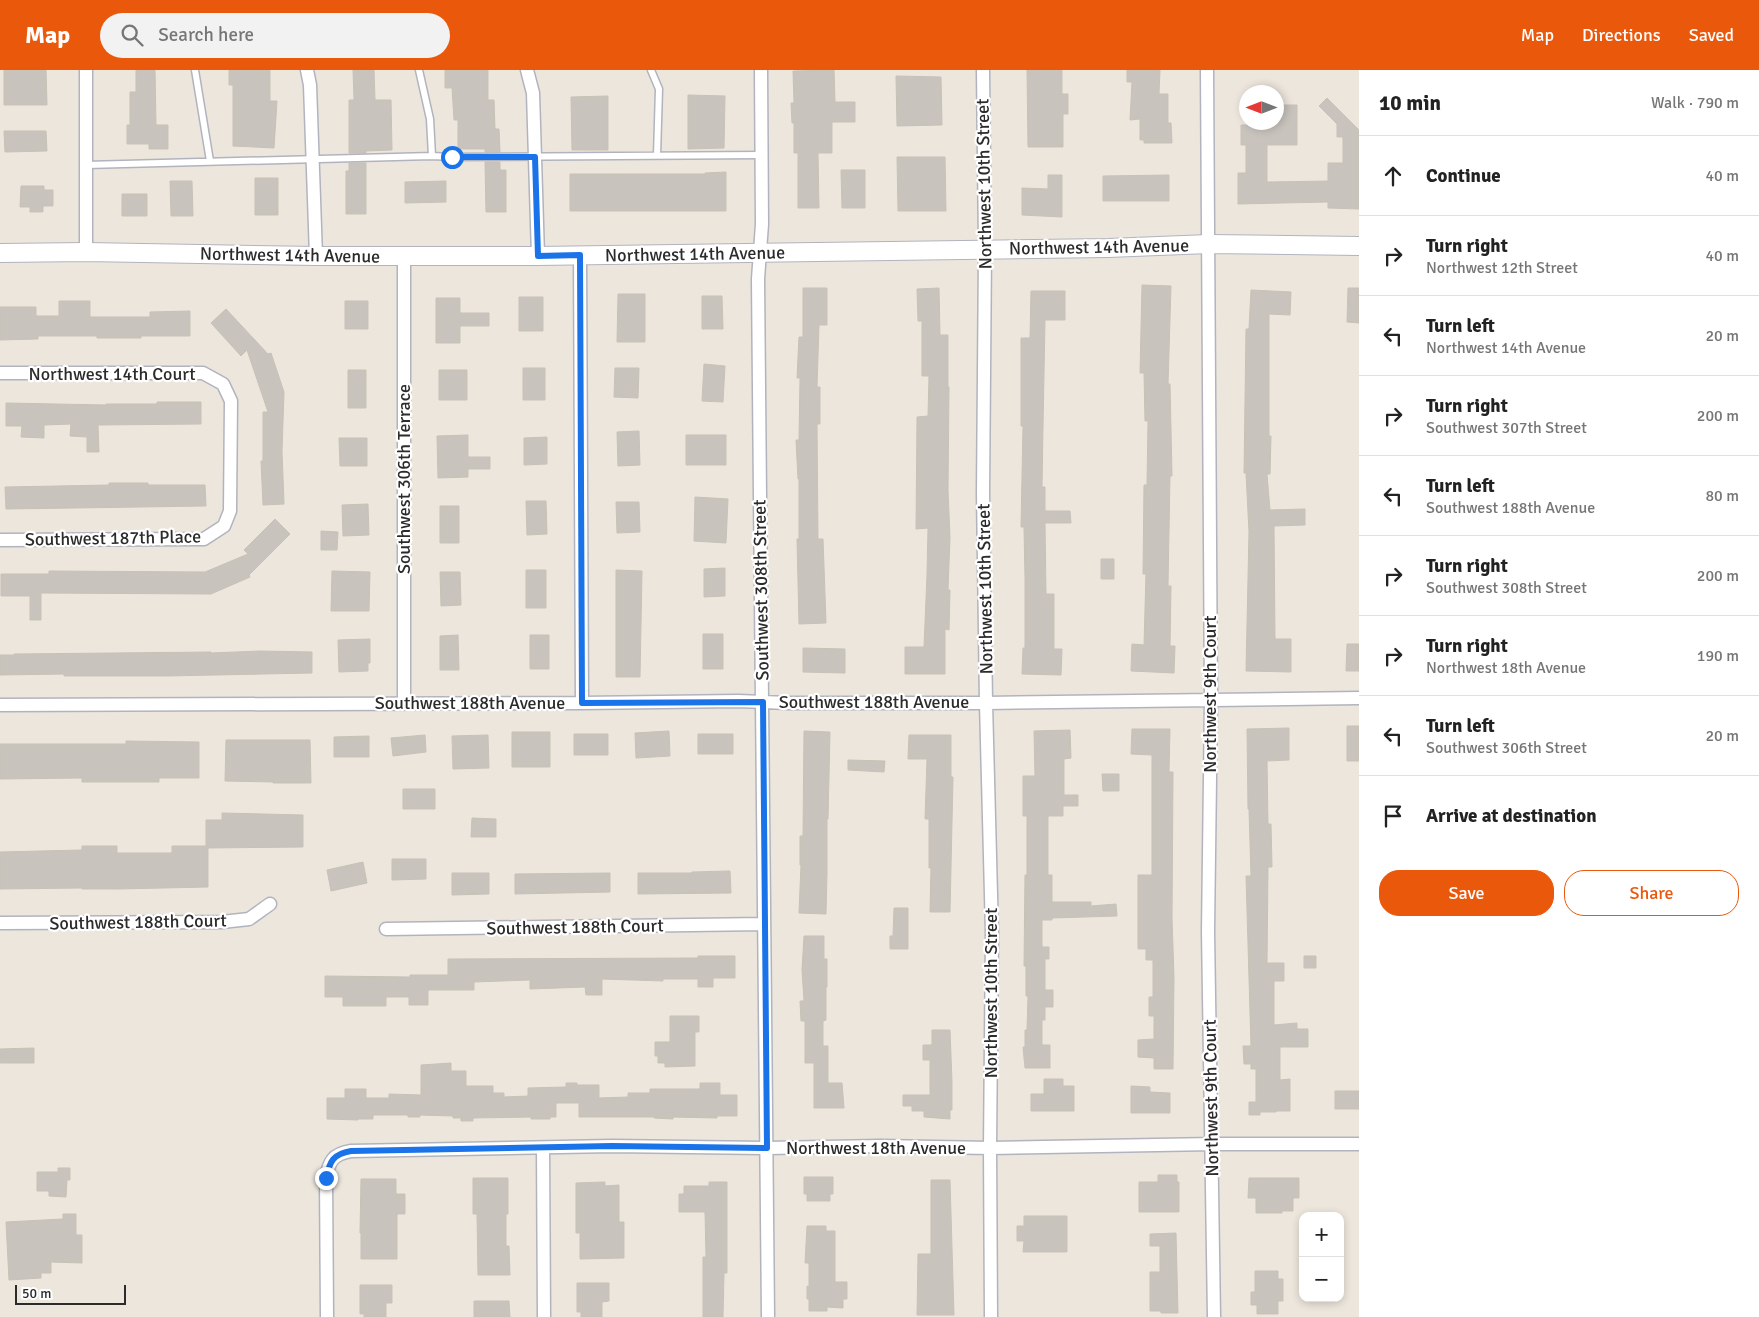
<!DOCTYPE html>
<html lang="en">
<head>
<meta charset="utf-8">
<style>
  :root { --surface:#fff; --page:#f2f2f2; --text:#222; --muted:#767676; --line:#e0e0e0; --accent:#ea580c }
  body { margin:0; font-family:Signika,sans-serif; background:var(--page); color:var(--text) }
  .controls { position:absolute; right:15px; bottom:15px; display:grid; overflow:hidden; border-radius:10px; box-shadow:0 2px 8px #0003 }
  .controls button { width:45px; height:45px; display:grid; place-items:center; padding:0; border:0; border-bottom:1px solid var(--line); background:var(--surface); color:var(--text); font:25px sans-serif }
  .compass { position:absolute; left:1239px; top:15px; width:45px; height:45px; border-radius:50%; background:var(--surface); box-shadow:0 2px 8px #0003; rotate:270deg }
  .scale { position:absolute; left:15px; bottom:12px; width:111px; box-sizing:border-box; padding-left:5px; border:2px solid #2b2b2b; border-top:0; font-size:14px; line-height:18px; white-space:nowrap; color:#2b2b2b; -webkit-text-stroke:4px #fff; paint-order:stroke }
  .stop { position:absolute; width:15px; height:15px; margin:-11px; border:4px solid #1a73e8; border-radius:50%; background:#fff }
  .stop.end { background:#1a73e8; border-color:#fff; box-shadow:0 1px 5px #0008 }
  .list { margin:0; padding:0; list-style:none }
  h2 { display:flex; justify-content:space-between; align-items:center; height:65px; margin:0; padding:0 20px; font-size:21px }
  h2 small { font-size:16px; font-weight:400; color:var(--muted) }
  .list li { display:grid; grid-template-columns:32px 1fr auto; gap:15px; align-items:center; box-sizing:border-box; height:80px; padding:0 20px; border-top:1px solid var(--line) }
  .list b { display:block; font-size:19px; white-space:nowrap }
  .list p { margin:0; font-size:16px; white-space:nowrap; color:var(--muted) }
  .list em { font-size:16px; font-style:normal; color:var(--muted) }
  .actions { display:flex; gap:10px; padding:15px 20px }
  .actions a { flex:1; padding:11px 0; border:1px solid var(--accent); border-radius:20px; text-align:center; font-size:18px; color:var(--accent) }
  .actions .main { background:var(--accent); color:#fff }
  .icon { flex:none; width:28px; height:28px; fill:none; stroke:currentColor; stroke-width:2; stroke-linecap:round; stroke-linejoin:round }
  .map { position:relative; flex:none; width:1359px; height:1247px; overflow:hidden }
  header { display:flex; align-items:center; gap:30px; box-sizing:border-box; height:70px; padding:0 25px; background:var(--accent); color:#fff }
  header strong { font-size:24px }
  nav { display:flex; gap:28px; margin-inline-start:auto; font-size:18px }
  .search { width:350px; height:45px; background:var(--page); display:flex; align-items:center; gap:12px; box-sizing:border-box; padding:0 18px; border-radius:28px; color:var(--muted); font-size:19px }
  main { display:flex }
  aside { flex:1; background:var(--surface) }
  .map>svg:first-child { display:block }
  .building { fill:#c8c3bc; stroke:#c8c1b6 }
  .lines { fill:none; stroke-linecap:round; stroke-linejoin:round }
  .lane-casing { stroke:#b1b4be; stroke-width:9 }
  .street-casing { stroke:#b1b4be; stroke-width:15 }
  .secondary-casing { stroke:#b1b4be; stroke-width:20 }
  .lane { stroke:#fff; stroke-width:6 }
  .street { stroke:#fff; stroke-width:12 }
  .secondary { stroke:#fff; stroke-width:18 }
  .route { stroke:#1a73e8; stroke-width:6 }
  .labels { text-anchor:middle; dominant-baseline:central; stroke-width:4.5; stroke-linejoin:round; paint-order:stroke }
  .street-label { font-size:18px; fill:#2b2b2b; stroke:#fff }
</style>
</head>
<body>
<header>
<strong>Map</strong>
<div class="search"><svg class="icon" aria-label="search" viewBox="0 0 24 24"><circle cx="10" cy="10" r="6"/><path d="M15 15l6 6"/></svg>Search here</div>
<nav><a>Map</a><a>Directions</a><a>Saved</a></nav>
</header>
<main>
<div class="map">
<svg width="1359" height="1247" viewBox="0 0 1359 1247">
  <rect width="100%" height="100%" fill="#ede6dd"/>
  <!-- building -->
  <path class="building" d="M4 0H46L47 35H4Z
    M136 0H155L156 55H168V79H149V74H127V55H130V22H136Z
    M229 0H270V31H277L274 78 233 76V15H229Z
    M353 0H374L375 30H391L392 80 366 81V83H349V30H354Z
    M445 0H488V30H494L495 59H499L500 82H485V79H458V50H454L452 18H445Z
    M834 0 835 32H855V52H832V83H818L819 138H798V83H794V53H792L791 33H794L793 1Z
    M1027 0H1062V24H1068V44H1063V77H1028Z
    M1127 0H1160L1159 24H1168V53H1171L1172 73H1144V70H1140V49L1130 50 1132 12H1127Z
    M896 6 941 7 942 55 897 56Z
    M688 25 725 26 724 78 688 79Z
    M608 26V80H572L571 27Z
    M1327 28 1359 60V139L1328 138V132L1238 134V103H1246V75H1241V55H1276V35H1297V75H1267V112L1328 111V93H1343V67H1337V54L1319 36Z
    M4 61H46L47 81 5 82Z
    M897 87H945L946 141H898Z
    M485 92H500V100H506V142H486Z
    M349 93H366V144H346V101H349Z
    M841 100H865V138H842Z
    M726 102V141H570V104H705V103Z
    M1048 105H1062V147L1022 145V118L1048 119Z
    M1169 105V131H1103V106Z
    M255 108H278V145H255Z
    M170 111H192L193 146H171Z
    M446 111V132L405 133V112Z
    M21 116H44V120H53V136H43V142H30V137H20Z
    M122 124H147V146H122Z
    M1142 215 1171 216 1168 314H1170L1172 406H1170L1168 516H1171L1170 576H1175L1174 603 1131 601 1132 574 1144 575 1146 504H1143L1144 415H1147L1148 351H1145L1144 303H1140Z
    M803 218H827V255H819L817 317H820V354H817L818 469H823L826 553 799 554 797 469H799V409H798L796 370H799L800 308H797L799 267H803Z
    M939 218 940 265H948V317H949L948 420 950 467 948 520H950L949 560 945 559V604H905V577H924L927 505 928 458 916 459 917 347 928 346 929 306H922V251H918L917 219Z
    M1348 218H1359V253L1347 252Z
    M1251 220 1291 222 1290 245 1269 244V366H1271L1270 404H1267L1270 440 1305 439V455L1274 456 1275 569H1291V602L1246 601 1249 462 1246 403H1244L1246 259H1249Z
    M1031 221H1065V250H1045L1043 356 1042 417H1045V441H1070L1071 453H1045L1046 524H1054V579H1062L1061 605 1022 604 1023 578H1025V508L1024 457H1021L1023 356H1021V268H1030Z
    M618 224H645V272H617Z
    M702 226H722L723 259H702Z
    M519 227H543V261H519Z
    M436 228H460V243H489V256H460V273H436Z
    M59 231H90V247H150V242L190 241V266H141V268H97V266H38V269L0 270V237H36V246H59Z
    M345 231H368V259H345Z
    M226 239 268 284 271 283 284 322 282 381 284 434 263 435 261 391H263V342H268L247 280 241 286 211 253Z
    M704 294 725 296 723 332 702 331Z
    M523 298H545V330H523Z
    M615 298H639L638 328 614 327Z
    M348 300H366V338H348Z
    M439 300H467V330H439Z
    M157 332H201V354L98 355 99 382H87V367L70 366 71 354 44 355V368L21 367 22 356H6V333L106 335V334H157Z
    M639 361 640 395 618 396 617 362Z
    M468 365V387H490V399H468V407L438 408 437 366Z
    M686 365H726V395H686Z
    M547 367V394L524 395V368Z
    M339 368H367V396H340Z
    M109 413H148V415H205L206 436 6 439 5 417 109 415Z
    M695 427 728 429 726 473 694 471Z
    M526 431H546L547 464 527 465Z
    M616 432H639L640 462 617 463Z
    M368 434 369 465 343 466 342 435Z
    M440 436H459V473H440Z
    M275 449 290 464 249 505 250 507 211 524 41 523V550H30V526H1V504H49V501L205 502 248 484 244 480Z
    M321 461 338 462 337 480H321Z
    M1101 489H1114V509H1101Z
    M725 498V526L704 527V499Z
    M526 500H546V538H526Z
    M616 500 642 501 640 607H616Z
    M332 501 370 502 369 541H331Z
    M440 502H460L461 535 441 536Z
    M703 564H723V599H703Z
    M458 565 459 600H440V566Z
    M530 565H549V599H530Z
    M370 569V593H368V601L339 602 338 570Z
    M1347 574H1359V601H1346Z
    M803 578 845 579V603L803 602Z
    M260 581 312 582V603L167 606H64V604L0 605V585H14V584L211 582V583Z
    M1347 656H1359V691H1347Z
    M1289 658V690L1267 691 1268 754H1271L1272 797H1268L1267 893H1284V911H1274V955L1297 953V959H1308V977H1280V1010L1290 1009V1041H1276V1042H1260V1045H1249V1032H1256V999H1251V994H1244L1243 976H1251L1246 806H1251L1249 739H1248L1247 659Z
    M1132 659H1170L1169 702H1173L1172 848 1174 908 1173 999H1154V988L1138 987V970L1154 969V946H1149V927H1153V890H1146V879H1138V805H1152V685L1131 684Z
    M1070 660 1071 688 1064 689V725H1078V736H1063V746H1048V805H1052V832H1091V836L1116 834 1117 846 1052 848V850H1042V877H1049V889H1045V920H1053V937H1045V950H1042V975H1050V998H1025L1023 977H1025V960H1027L1028 926H1026V896H1024L1025 805H1027V746H1023V706H1035L1034 661Z
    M669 661 670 686 636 688 635 663Z
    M804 661 830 662 828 749H827V802L826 844 799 843 801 795H800V766H803Z
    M512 662H550V697H512Z
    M574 664H608V685H574Z
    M698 664H733V684H698Z
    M425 665 426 682 393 686 391 668Z
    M488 665 489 698 453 699 452 666Z
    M909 665H951V707H953L950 842H930L931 798H929V749H925L927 689H908Z
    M369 666V687H334V667Z
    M226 670H310L311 713H273V712L225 711Z
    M126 671 199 672V708H159V712H82V708L0 709V674H126Z
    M848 690 885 691 884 702 848 700Z
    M1102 704H1119V721H1103Z
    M403 719H435V739H403Z
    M222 743 303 745V777L208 778V817L118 819H82V818L0 819V782L82 780V776H117V783H172V776H206V750H222Z
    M472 748 496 749V767H471Z
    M392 789H426V809L392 810Z
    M363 792 367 813 331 821 327 800Z
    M730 801 731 823 638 824V803H692V802Z
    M452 803H489V824L452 825Z
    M610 803V822L515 824V804Z
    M894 838H908V879H890V866H893Z
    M804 866H824V889H827V917H826V950L823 951V976H828V1013H842L844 1038H814V993H805V951H801L800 931H804L802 900Z
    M698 886H735V908H713V917H698V909H663V911L602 909V925H586L585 917 530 919V910L474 912V920H428V935H409V927H386V936H343V927H325V906L410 907V905H448V889L698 888Z
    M1304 886H1316V898H1304Z
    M670 946H699V962H695V996L665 997V993H658V986H655V972H670Z
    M932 960H950L952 1012V1040H950V1049L924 1047V1041H912V1036H903V1025H930V990H923V975H932Z
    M34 978V993H0V979Z
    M451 993V1001H466V1016H493V1023H504V1027L528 1026V1018L566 1017V1013H577V1015H599V1028L628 1027V1023H650V1019H700V1013H720V1025H737V1046H717V1048L673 1047V1049L654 1048V1047H579V1033H556V1047H550V1049H531V1047L473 1048V1051H461V1048H453V1046L420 1045V1047H408V1045H373V1049H358V1050L327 1049V1028H345V1019H366V1028H389V1024L421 1025V995Z
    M1044 1009H1063V1016H1074V1041H1031V1024H1044Z
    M1131 1016 1150 1017V1022L1170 1023V1043H1131Z
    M1335 1021H1359V1039H1335Z
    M58 1098H70V1110H67L66 1127 49 1126V1121H37V1102H58Z
    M1158 1105H1177V1112H1179V1142H1139V1112H1158Z
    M804 1107H833V1124H830V1131H807V1124H804Z
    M473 1108H508V1144H506V1176H509L510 1205H478L477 1144H473Z
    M1249 1108H1299V1128H1293V1141H1282V1143H1256V1128H1248Z
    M361 1109H396V1124H405V1144H397V1189H361V1163H360Z
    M931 1110H950L954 1245H917L918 1184H931Z
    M605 1112V1116L619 1115V1152H624V1188L580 1189V1163H576V1113Z
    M709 1112H727V1203H724L723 1247H703V1187H706L705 1142H679V1124H684V1116H709Z
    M63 1144H76V1165H82V1193L51 1192V1203H41V1208L9 1210 6 1152 63 1149Z
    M1024 1146H1067V1182H1023L1024 1171H1017V1156H1024Z
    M807 1156H826V1161H835V1212H847V1229H843V1238L827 1237V1241H809V1229H807V1216L809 1217V1193H805Z
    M1176 1163 1178 1243H1161V1241H1150V1202H1160V1176H1150V1164Z
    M1255 1201H1278V1209H1283V1231H1278V1244H1257V1235H1251V1222H1255Z
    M577 1213H609V1231L602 1232V1247H581V1242H577Z
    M360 1215H392V1233H386V1247H364V1244H360Z
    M474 1231H509L510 1247H474Z"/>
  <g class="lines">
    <!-- lane casing -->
    <g class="lane-casing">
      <path id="lane" d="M195 0 210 91
        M419 0 430 49 432 86
        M651 0 659 19 657 85
        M86 95 432 86 452 87 762 85"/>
    </g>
    <!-- street casing -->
    <g class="street-casing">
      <path id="street" d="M307 0 310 15 316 186
        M527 0 533 23 538 186
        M761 0 762 154 758 209 760 427 768 1247
        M983 0 985 180 983 423 986 633 992 863 990 1078 991 1247
        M1207 0 1211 631 1208 861 1214 1247
        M86 182V0
        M580 185 582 633
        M0 303H203L223 314 231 331 230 441 224 456 204 469 0 470
        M404 633V186
        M0 635 582 633 738 631 789 633H986L1359 628
        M0 853 222 852 249 849 270 834
        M386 859 764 854
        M543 1078 544 1247
        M327 1247 326 1108C329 1091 333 1084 351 1081L612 1076 767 1078 881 1076 990 1078 1213 1074H1359"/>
    </g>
    <!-- secondary casing -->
    <g class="secondary-casing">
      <path id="secondary" d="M0 183 86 182 316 186H538L1108 178 1209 174 1359 176"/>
    </g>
    <!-- lane -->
    <use href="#lane" class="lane"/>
    <!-- street -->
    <use href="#street" class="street"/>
    <!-- secondary -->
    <use href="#secondary" class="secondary"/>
  </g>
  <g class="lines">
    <!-- route -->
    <path class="route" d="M326 1108C330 1091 333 1084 351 1081L612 1076 767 1078 763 632 582 633 580 185 538 186 535 87H452"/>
  </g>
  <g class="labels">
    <!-- street labels -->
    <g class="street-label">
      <text transform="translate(984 114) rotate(-91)">Northwest 10th Street</text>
      <text transform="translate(1099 177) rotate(-1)">Northwest 14th Avenue</text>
      <text transform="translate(695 184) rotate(-1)">Northwest 14th Avenue</text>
      <text transform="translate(290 185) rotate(1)">Northwest 14th Avenue</text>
      <text x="112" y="304">Northwest 14th Court</text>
      <text transform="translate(404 409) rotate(-90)">Southwest 306th Terrace</text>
      <text transform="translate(113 468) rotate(-1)">Southwest 187th Place</text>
      <text transform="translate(985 519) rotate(-91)">Northwest 10th Street</text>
      <text transform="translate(761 520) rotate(-91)">Southwest 308th Street</text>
      <text transform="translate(1210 624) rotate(-90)">Northwest 9th Court</text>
      <text x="874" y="632">Southwest 188th Avenue</text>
      <text x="470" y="633">Southwest 188th Avenue</text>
      <text transform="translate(138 852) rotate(-1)">Southwest 188th Court</text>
      <text transform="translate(575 857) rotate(-1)">Southwest 188th Court</text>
      <text transform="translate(991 923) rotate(-90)">Northwest 10th Street</text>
      <text transform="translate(1211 1028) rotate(-91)">Northwest 9th Court</text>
      <text x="876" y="1078">Northwest 18th Avenue</text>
    </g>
  </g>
</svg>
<div class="controls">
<button>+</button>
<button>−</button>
</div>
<svg class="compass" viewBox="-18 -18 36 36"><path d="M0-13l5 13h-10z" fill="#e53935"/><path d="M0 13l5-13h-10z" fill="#767676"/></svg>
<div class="scale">50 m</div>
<div class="stop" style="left:452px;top:87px"></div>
<div class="stop end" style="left:326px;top:1108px"></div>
</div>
<aside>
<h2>10 min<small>Walk · 790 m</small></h2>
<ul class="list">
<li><svg class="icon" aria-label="ahead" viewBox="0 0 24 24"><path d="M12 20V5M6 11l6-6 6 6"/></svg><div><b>Continue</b></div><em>40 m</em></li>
<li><svg class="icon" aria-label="right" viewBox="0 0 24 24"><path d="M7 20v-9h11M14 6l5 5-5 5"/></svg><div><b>Turn right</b><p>Northwest 12th Street</p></div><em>40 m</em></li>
<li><svg class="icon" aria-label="left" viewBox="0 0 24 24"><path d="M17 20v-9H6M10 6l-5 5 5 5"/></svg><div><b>Turn left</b><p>Northwest 14th Avenue</p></div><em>20 m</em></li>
<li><svg class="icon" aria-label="right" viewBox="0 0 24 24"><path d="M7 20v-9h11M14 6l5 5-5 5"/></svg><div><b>Turn right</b><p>Southwest 307th Street</p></div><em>200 m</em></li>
<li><svg class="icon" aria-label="left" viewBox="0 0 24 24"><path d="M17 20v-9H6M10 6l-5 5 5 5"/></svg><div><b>Turn left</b><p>Southwest 188th Avenue</p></div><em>80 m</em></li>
<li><svg class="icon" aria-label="right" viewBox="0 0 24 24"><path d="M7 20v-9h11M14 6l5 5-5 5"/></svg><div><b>Turn right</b><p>Southwest 308th Street</p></div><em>200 m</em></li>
<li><svg class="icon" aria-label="right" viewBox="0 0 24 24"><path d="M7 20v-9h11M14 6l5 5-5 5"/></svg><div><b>Turn right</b><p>Northwest 18th Avenue</p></div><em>190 m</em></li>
<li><svg class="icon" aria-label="left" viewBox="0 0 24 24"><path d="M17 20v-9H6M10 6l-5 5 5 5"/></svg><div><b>Turn left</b><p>Southwest 306th Street</p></div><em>20 m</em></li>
<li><svg class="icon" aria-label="arrive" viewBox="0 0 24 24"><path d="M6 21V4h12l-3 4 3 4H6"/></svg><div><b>Arrive at destination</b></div></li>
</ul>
<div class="actions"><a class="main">Save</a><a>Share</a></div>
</aside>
</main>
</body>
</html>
